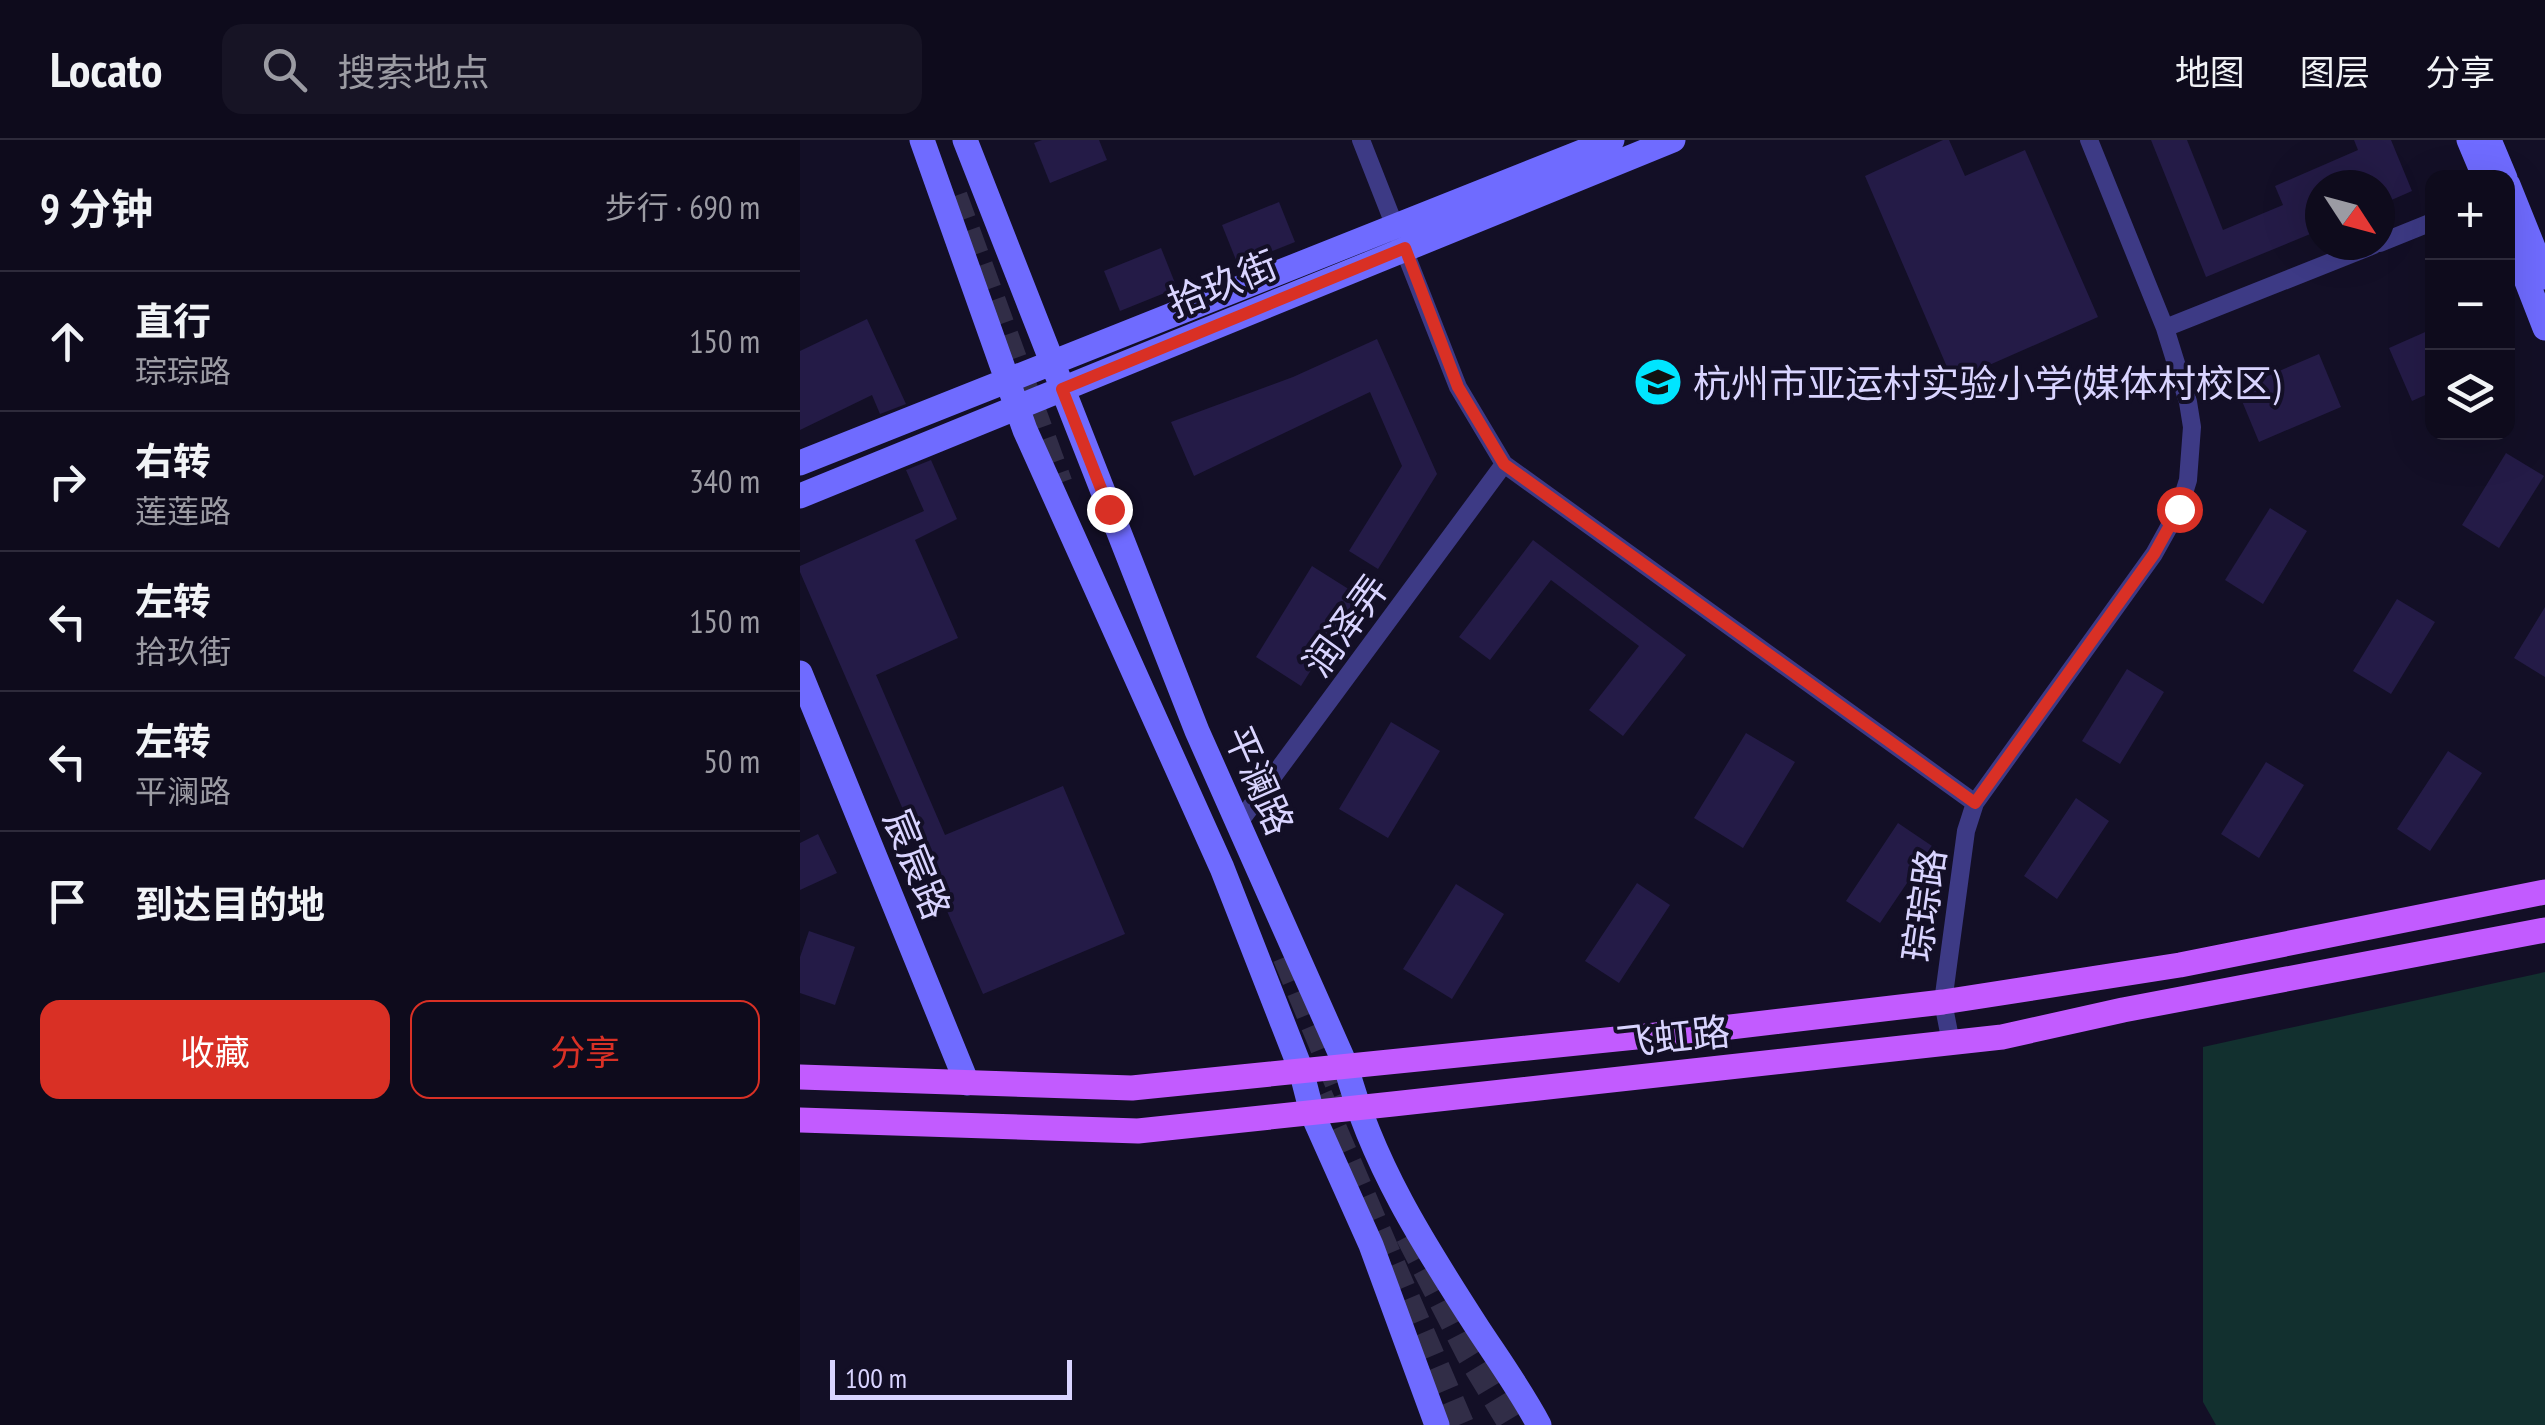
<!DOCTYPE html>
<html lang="zh">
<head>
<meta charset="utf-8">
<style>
  :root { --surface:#0e0b1c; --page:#171425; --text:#f1f3f6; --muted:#9b9ba3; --line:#2e2b3b; --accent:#d93025 }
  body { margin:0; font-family:"PT Sans Narrow","Noto Sans SC",sans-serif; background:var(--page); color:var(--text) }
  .controls { position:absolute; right:30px; top:30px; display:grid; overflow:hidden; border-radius:20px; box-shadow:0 10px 40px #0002 }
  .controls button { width:90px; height:90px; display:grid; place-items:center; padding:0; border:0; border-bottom:2px solid var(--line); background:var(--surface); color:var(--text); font:50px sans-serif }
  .compass { position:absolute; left:1505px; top:30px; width:90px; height:90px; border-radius:50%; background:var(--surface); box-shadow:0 10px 40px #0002; rotate:126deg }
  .scale { position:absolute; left:30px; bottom:25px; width:242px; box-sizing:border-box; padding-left:10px; border:5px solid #d9d4ff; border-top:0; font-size:28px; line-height:35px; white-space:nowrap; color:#d9d4ff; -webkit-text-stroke:8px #130f26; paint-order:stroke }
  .stop { position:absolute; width:30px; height:30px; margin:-22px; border:8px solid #d93025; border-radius:50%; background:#fff }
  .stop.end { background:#d93025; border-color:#fff; box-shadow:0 2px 10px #0008 }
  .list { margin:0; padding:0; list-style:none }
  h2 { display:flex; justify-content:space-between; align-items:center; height:130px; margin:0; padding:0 40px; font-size:42px }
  h2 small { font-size:32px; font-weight:400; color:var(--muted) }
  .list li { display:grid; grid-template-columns:65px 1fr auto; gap:30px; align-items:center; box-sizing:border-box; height:140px; padding:0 40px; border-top:2px solid var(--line) }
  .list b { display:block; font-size:38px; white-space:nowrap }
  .list p { margin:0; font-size:32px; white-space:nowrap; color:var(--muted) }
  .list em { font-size:32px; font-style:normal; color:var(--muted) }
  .actions { display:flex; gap:20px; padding:30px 40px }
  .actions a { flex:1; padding:22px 0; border:2px solid var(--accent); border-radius:20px; text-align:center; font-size:35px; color:var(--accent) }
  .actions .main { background:var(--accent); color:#fff }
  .icon { flex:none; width:55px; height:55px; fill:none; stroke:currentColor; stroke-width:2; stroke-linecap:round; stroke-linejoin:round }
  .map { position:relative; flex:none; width:1745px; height:1285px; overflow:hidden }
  header { display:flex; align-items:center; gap:60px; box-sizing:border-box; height:140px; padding:0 50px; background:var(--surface); border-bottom:2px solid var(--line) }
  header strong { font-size:48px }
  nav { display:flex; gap:55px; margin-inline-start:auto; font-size:35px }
  .search { width:700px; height:90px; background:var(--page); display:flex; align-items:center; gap:25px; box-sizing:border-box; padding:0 35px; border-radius:20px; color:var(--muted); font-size:38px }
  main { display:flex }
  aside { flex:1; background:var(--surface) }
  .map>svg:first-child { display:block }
  .green { fill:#12302f }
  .building { fill:#241b47 }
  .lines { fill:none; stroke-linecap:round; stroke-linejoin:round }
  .primary-tunnel { stroke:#312d47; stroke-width:25; stroke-dasharray:25 12; stroke-linecap:butt }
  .street { stroke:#3d3a85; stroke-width:18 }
  .secondary { stroke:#6f6bff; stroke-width:25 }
  .primary { stroke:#c25bff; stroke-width:25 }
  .route { stroke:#d93025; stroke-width:12 }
  .labels { text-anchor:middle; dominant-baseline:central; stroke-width:8; stroke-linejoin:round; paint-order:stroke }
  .street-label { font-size:38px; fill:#d9d4ff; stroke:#130f26 }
  .poi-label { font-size:38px; fill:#d9d4ff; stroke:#130f26; text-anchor:start }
</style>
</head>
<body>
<header>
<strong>Locato</strong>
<div class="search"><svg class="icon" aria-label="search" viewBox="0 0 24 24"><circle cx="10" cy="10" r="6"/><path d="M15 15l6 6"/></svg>搜索地点</div>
<nav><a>地图</a><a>图层</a><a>分享</a></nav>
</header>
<main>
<aside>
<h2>9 分钟<small>步行 · 690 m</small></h2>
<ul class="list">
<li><svg class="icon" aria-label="ahead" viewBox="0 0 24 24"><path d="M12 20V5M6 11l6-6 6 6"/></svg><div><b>直行</b><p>琮琮路</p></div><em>150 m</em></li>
<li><svg class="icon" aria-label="right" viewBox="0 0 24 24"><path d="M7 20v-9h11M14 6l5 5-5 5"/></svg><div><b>右转</b><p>莲莲路</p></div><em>340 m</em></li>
<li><svg class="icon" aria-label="left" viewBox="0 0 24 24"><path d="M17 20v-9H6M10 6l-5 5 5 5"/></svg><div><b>左转</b><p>拾玖街</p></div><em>150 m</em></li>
<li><svg class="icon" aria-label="left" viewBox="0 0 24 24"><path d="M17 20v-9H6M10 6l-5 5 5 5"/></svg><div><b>左转</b><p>平澜路</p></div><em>50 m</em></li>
<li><svg class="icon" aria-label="arrive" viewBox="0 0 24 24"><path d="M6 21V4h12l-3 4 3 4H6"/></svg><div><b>到达目的地</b></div></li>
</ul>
<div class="actions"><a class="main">收藏</a><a>分享</a></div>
</aside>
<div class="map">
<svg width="1745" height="1285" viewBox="0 0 1745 1285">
  <rect width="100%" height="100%" fill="#130f26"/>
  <!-- green -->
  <path class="green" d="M1745 832V1285H1416L1403 1262V907Z"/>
  <!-- building -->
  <path class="building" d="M242 0H299L307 20 250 43 234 3Z
    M1143 0H1149L1165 36 1225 10 1298 177 1153 241 1065 36Z
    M1351 0H1387L1423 90 1483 65 1475 46 1558 10 1554 0H1591L1612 51 1580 65V45H1520V90L1406 137Z
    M479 62 495 102 438 125 422 85Z
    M361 108 377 148 320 171 304 131Z
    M67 179 106 264 80 274 72 255 0 290V211Z
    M1632 189V252L1612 261 1589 208Z
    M577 199 637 334 578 429 549 411 602 326 570 252 394 336 371 282 493 237Z
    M1519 214 1541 267 1459 302 1437 249Z
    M1706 313 1744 336 1699 408 1662 385Z
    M131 320 157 379 115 400 158 498 76 535 145 695 263 646 325 794 183 854 0 432V426L124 371 106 330Z
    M1470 368 1507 391 1463 464 1425 440Z
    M733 400 886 515 823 596 789 570 839 506 751 440 690 520 659 497Z
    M512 426 558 455 501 546 456 517Z
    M1597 459 1635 482 1591 554 1553 531Z
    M1745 467V537L1714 518Z
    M1327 529 1364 552 1320 624 1282 601Z
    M591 582 640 611 588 698 539 669Z
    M946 593 995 622 943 708 894 678Z
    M1648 611 1682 633 1630 711 1597 689Z
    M1466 622 1504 645 1459 718 1421 694Z
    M1276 658 1309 681 1257 759 1224 736Z
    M1098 683 1132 706 1080 783 1046 761Z
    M18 694 37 733 0 750V703Z
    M837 743 870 765 819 843 785 821Z
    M656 744 704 774 652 859 603 829Z
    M9 791 55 807 35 865 0 853V817Z"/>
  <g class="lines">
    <!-- primary-tunnel -->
    <path class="primary-tunnel" d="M155 56 260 343
      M485 817 554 984
      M520 955 662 1285
      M608 1096 669 1215 711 1285"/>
    <!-- street -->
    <path class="street" d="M561 0 658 247 704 324 1175 663
      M1580 103 1632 82
      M1365 188 1574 105
      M438 684 704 324
      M1151 903 1143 862 1166 691 1175 663 1354 414 1379 369 1388 340 1392 287 1388 262 1365 188 1289 0"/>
    <!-- secondary -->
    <path class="secondary" d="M122 0 225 290 422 728 501 930 512 973 571 1105 637 1285
      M165 0 397 591 546 926C571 1022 624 1105 677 1187 698 1219 721 1251 739 1285
      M1669 0 1685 38
      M1689 0 1705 38
      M1708 45 1745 137
      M1708 93 1745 188
      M0 323 812 0
      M0 356 873 0
      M0 533 167 943"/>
    <!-- primary -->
    <path class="primary" d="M0 937 332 948 905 890 1143 862 1380 825 1745 752
      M0 980 338 991 593 964 1202 897 1323 870 1745 790"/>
  </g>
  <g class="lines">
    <!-- route -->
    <path class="route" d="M309 369 262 249 605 108 658 247 704 324 1175 663 1354 414 1379 369"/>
  </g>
  <!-- icons -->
  <defs>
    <g id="school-disc" transform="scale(2.5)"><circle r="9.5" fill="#00e5ff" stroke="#130f26"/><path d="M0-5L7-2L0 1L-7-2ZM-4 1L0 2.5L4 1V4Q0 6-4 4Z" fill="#111"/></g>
  </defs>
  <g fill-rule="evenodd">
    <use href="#school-disc" x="858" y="242"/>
  </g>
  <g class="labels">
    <!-- street labels -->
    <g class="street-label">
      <text transform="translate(422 143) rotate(-22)">拾玖街</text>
      <text transform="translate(545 485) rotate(-54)">润泽弄</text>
      <text transform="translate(460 640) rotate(66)">平澜路</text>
      <text transform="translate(118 724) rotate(68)">宸宸路</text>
      <text transform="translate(1123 765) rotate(-82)">琮琮路</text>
      <text transform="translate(873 896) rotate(-6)">飞虹路</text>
    </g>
    <!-- poi labels -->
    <g class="poi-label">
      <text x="893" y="242">杭州市亚运村实验小学(媒体村校区)</text>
    </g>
  </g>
</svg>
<div class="controls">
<button>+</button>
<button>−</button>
<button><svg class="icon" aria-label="layers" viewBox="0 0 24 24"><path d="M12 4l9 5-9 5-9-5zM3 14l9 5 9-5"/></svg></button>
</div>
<svg class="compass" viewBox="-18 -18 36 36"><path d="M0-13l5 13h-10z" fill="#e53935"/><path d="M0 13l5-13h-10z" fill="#9b9ba3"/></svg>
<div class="scale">100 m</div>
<div class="stop" style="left:1379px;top:369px"></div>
<div class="stop end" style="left:309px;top:369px"></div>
</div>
</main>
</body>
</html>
